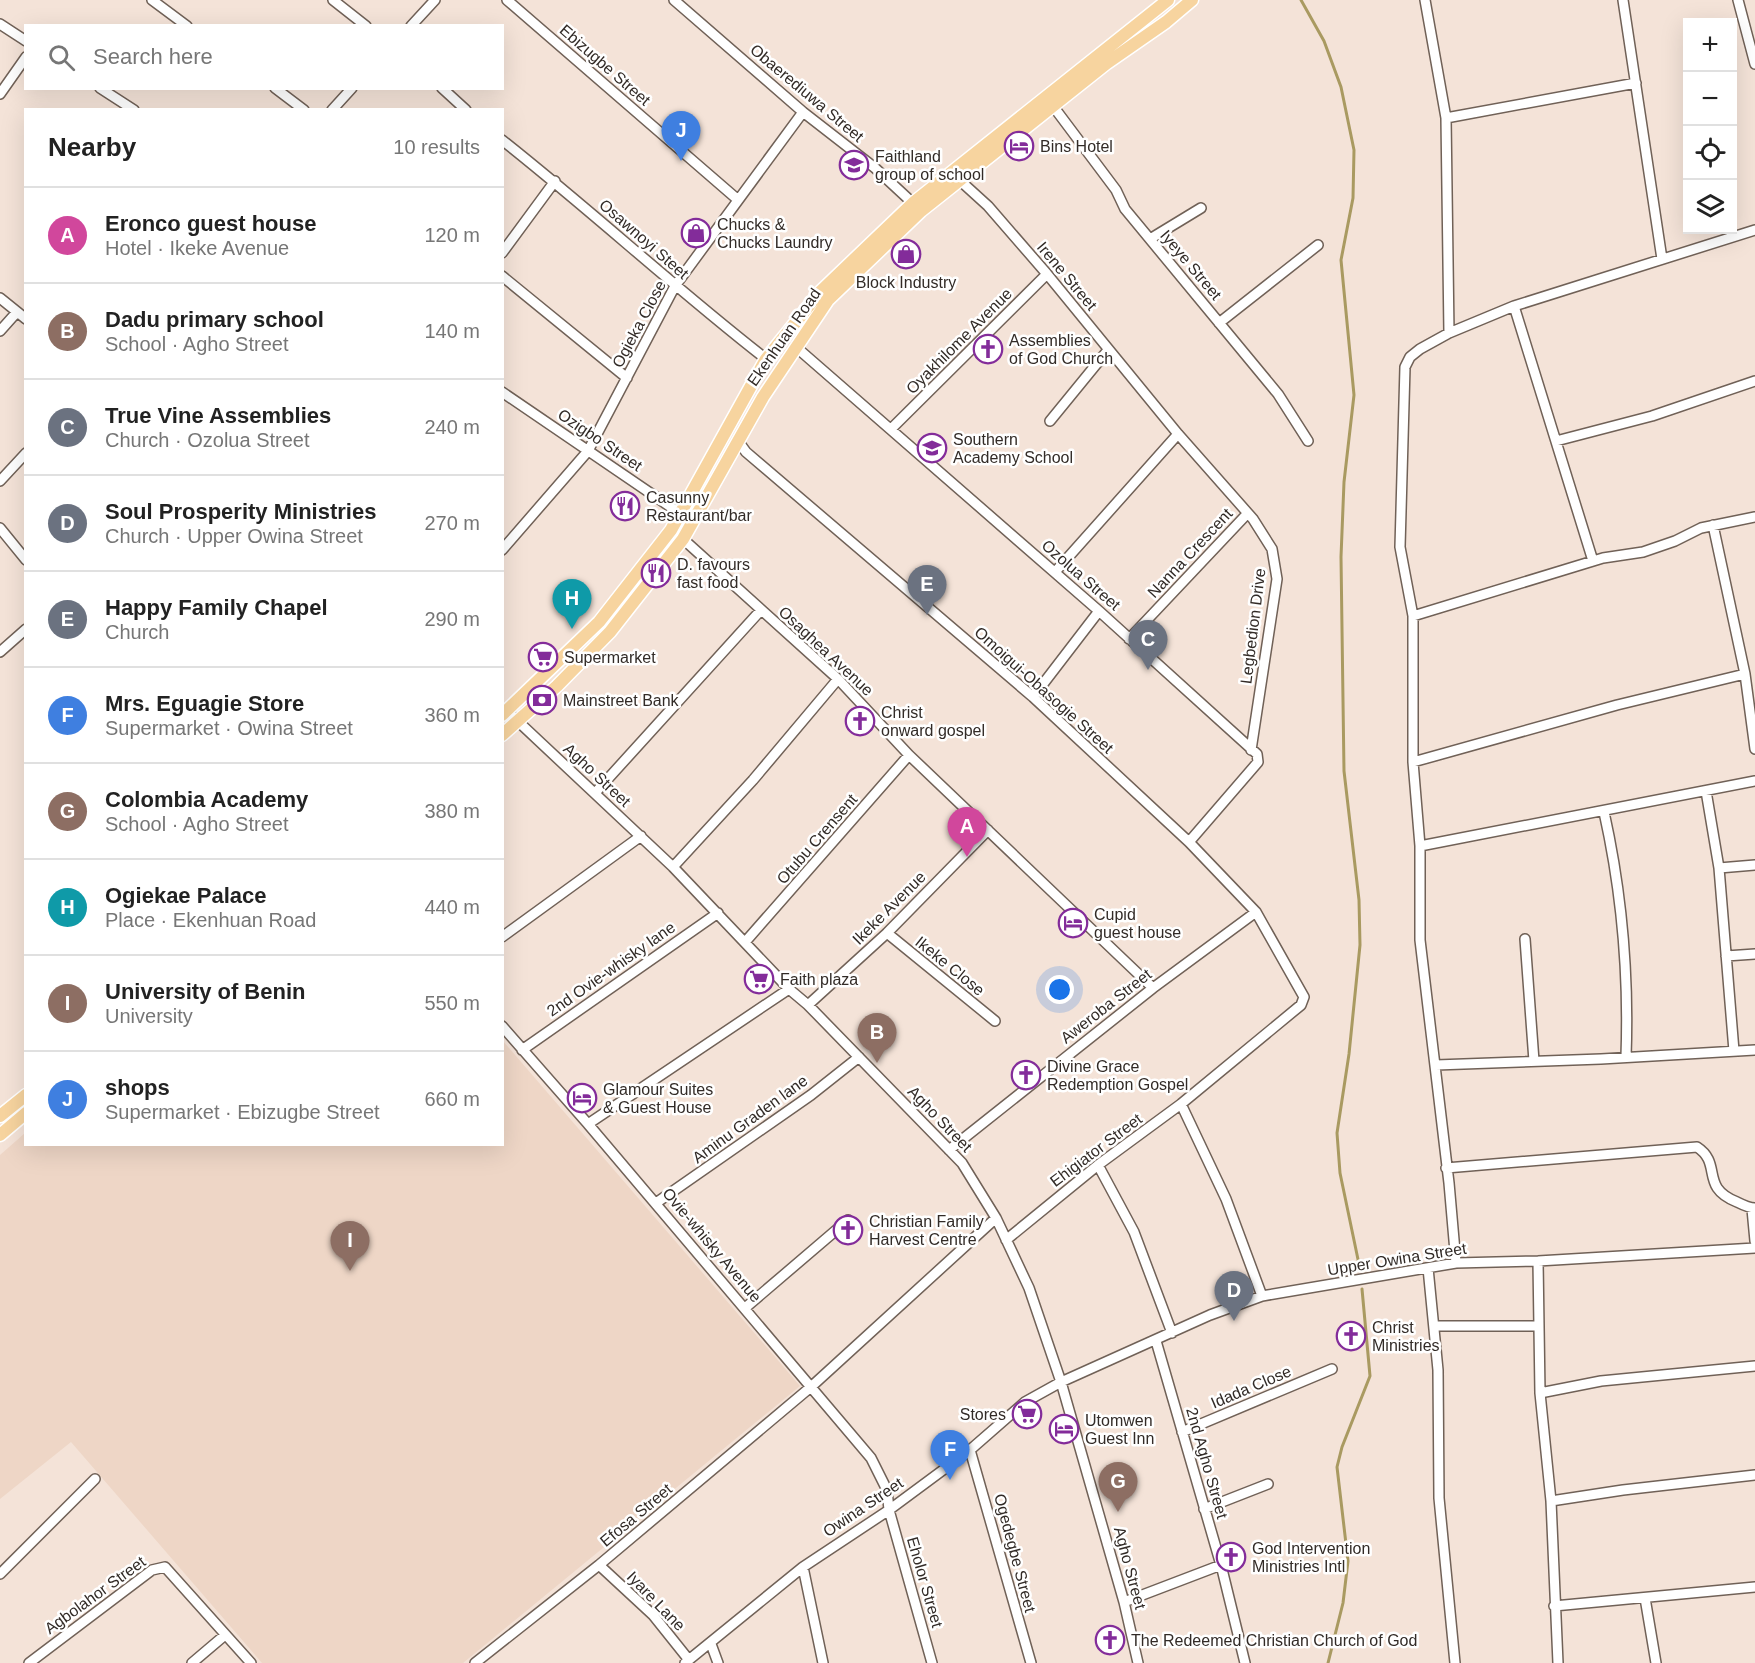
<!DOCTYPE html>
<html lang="en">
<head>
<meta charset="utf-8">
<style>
  :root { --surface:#fff; --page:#f2f2f2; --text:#222; --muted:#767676; --line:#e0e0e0; --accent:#2563eb }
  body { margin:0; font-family:Helvetica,sans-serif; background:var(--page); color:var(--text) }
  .controls { position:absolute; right:18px; top:18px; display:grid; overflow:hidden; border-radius:0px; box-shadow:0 6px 24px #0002 }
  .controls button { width:54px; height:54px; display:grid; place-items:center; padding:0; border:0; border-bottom:2px solid var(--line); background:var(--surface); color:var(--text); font:30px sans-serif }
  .you { position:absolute; left:1060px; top:990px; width:21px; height:21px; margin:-15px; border:4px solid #fff; border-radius:50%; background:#1a73e8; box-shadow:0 0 0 9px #1a73e833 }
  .badge { display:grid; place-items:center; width:39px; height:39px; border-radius:50%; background:var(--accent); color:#fff; font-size:20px; font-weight:700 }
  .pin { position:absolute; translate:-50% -50px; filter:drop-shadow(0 2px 3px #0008) }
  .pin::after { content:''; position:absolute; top:32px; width:21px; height:18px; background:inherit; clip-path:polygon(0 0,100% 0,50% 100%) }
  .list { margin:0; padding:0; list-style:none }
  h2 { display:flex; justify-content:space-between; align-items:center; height:78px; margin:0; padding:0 24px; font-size:26px }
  h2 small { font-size:20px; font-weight:400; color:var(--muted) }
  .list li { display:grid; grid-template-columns:39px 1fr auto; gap:18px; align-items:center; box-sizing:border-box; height:96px; padding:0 24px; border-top:2px solid var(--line) }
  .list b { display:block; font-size:22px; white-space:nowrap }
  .list p { margin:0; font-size:20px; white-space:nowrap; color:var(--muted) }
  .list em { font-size:20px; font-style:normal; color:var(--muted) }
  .icon { flex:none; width:33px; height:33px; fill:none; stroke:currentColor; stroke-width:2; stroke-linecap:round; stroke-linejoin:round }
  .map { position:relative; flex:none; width:1755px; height:1663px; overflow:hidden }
  .search { position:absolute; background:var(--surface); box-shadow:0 6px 24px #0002; left:24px; top:24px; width:480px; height:66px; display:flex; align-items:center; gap:15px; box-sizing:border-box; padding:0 21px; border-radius:0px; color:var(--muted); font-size:22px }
  .panel { position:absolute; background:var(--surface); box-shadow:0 6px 24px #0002; left:24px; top:108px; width:480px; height:1038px; border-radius:0px }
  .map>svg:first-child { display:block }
  .built { fill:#eed6c6 }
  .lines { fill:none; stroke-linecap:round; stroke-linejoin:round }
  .stream { stroke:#a99a61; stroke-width:3 }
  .minor-casing { stroke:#706157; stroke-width:12 }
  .major-casing { stroke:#fff; stroke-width:15 }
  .minor { stroke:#fff; stroke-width:9 }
  .major { stroke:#f7d49f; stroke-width:12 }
  .labels { text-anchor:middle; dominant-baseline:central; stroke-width:5; stroke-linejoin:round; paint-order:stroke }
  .street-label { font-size:16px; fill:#322b27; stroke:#fff }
  .poi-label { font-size:16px; fill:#322b27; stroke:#fff; text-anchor:start }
</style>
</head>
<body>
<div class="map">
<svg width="1755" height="1663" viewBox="0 0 1755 1663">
  <rect width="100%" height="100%" fill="#f4e3d8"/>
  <!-- built -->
  <path class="built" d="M503 1041 800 1386 463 1663H262L71 1442 0 1499V1155L25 1133 26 1144H502Z"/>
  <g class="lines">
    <!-- stream -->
    <path class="stream" d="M1301 0 1324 41 1341 87 1354 150 1353 198 1341 260 1354 395 1344 482 1341 557 1344 771 1359 900 1360 945 1349 1054 1337 1133 1340 1173 1360 1269
      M1328 1663 1343 1603 1348 1561 1337 1467 1342 1447 1370 1376 1362 1289"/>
    <!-- minor casing -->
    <g class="minor-casing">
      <path id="minor" d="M152 0 187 26
        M333 0 366 26
        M507 0 737 199
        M674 0 803 112 875 168 917 207
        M1425 0 1446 118 1449 333
        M1623 0 1662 259
        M1738 0 1755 64
        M0 24 26 41
        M411 26 435 0
        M100 88 134 110
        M275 88 304 110
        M442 88 466 110
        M0 94 26 57
        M1053 106 1116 190 1125 209 1278 394 1308 441
        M332 110 352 88
        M1446 118 1636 83
        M502 140C592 211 676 289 766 359
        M955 176 988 206 1047 274 1178 434 1253 519 1272 549 1277 579 1251 750
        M1150 239 1201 208
        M502 253 555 181
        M502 276 627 378
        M0 298 26 319
        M1514 306 1593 561
        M1219 323 1318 245
        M0 331 17 312
        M796 347 1099 611 1257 754 1258 762 1189 842
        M502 392 681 514
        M1050 421 1108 350
        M891 429 1047 274
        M738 441 746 452 1033 697 1189 842 1256 912 1304 997 1301 1005 1181 1104 1098 1165 1006 1240
        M1556 441 1652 416 1755 381
        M0 481 26 453
        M1713 525 1745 674 1755 749
        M0 528 26 560
        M683 539 838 679 909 755 1153 988
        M502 550 588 451 675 286 803 112
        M1055 572 1178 434
        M1413 616 1603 558 1643 552 1675 541 1701 528 1755 517
        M1129 639 1247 514
        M0 652 26 629
        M1033 697 1099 611
        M507 711 673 867 789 989 808 1005 962 1163 996 1218 1029 1288 1061 1382 1124 1602 1138 1663
        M1413 762 1617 705 1745 674
        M1706 791 1719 868 1734 1051
        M595 793 761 610
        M1604 812C1622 893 1629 974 1626 1057
        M1420 846 1755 781
        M673 867 753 780 838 679
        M1719 868 1755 865
        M887 933 995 1021
        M502 937 641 836
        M1525 939 1534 1061
        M746 941 909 755
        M1726 956 1755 954
        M808 1005 887 933 988 830
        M502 1026 588 1124 789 989
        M522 1050 718 913
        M1436 1065 1601 1059 1755 1050
        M1181 1104 1226 1199 1262 1296
        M588 1124 871 1458 887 1490 889 1510 932 1663
        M949 1150 1153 988 1256 912
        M1098 1165 1134 1232 1172 1333
        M1446 1168 1697 1147C1723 1164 1699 1187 1737 1202 1743 1205 1749 1208 1755 1208
        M656 1203 811 1095 859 1057
        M1752 1209 1755 1241
        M1538 1261 1540 1393 1551 1501 1558 1663
        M1456 1263 1449 1183 1420 940V846L1413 762V616L1400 547 1405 367 1410 357 1420 349 1449 333 1514 306 1755 230
        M1428 1268 1438 1370 1439 1498 1455 1663
        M745 1308 848 1220
        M1434 1326H1539
        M1156 1341 1221 1565 1245 1663
        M1540 1393 1601 1381 1755 1366
        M1182 1432 1332 1369
        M970 1450 1031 1663
        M1551 1501 1623 1490 1755 1475
        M1204 1509 1268 1484
        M599 1565 653 1615 689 1660
        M803 1567 823 1663
        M0 1574 95 1479
        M1645 1598 1656 1663
        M1124 1602 1221 1565
        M1554 1606 1755 1587
        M711 1644 718 1663
        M29 1663 152 1570 165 1567 251 1663
        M192 1663 225 1635
        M475 1663 599 1565 812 1386 996 1218
        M685 1663 803 1567 889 1510 970 1450 1025 1402 1061 1382 1210 1315 1262 1296 1456 1263 1538 1261 1755 1248"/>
    </g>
    <!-- major casing -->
    <g class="major-casing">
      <path id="major" d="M502 715 599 622 671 530 766 359 821 291 913 203 1168 0
        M502 735 557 686 610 632 683 539 763 397 828 300 921 211 1107 63 1166 22 1192 0
        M0 1116 26 1095
        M0 1135 26 1113"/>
    </g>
    <!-- minor -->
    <use href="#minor" class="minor"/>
    <!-- major -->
    <use href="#major" class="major"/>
  </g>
  <!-- icons -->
  <defs>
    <g id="hotel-ring" transform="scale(1.5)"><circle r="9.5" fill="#fff" stroke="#832c9a" stroke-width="1.5"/><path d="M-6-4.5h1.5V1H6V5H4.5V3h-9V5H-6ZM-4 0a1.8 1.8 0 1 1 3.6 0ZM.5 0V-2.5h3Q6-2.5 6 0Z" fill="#832c9a"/></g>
    <g id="school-ring" transform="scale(1.5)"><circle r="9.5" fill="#fff" stroke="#832c9a" stroke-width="1.5"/><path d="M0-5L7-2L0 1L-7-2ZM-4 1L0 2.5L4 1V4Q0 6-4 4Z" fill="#832c9a"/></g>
    <g id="shop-ring" transform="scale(1.5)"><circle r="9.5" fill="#fff" stroke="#832c9a" stroke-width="1.5"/><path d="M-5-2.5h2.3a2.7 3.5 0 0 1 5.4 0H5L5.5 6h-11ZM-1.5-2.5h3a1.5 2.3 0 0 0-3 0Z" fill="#832c9a"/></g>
    <g id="church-ring" transform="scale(1.5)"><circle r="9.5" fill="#fff" stroke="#832c9a" stroke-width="1.5"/><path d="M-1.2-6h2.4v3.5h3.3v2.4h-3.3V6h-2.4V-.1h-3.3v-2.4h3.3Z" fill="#832c9a"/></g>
    <g id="restaurant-ring" transform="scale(1.5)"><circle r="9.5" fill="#fff" stroke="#832c9a" stroke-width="1.5"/><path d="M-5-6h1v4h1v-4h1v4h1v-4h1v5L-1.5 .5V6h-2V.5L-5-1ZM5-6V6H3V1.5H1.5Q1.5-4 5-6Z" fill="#832c9a"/></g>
    <g id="supermarket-ring" transform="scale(1.5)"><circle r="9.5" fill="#fff" stroke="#832c9a" stroke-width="1.5"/><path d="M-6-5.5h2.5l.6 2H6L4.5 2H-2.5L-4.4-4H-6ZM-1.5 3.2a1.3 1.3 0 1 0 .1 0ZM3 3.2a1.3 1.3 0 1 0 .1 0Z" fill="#832c9a"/></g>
    <g id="bank-ring" transform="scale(1.5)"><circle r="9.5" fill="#fff" stroke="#832c9a" stroke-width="1.5"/><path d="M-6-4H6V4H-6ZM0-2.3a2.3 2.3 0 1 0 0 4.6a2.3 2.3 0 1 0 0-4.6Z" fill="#832c9a"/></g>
  </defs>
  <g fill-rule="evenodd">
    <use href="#hotel-ring" x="1019" y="146"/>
    <use href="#school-ring" x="854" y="165"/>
    <use href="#shop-ring" x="696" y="233"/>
    <use href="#shop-ring" x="906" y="254"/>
    <use href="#church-ring" x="988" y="349"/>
    <use href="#school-ring" x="932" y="448"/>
    <use href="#restaurant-ring" x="625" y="506"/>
    <use href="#restaurant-ring" x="656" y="573"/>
    <use href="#supermarket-ring" x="543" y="657"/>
    <use href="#bank-ring" x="542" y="700"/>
    <use href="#church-ring" x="860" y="721"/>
    <use href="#hotel-ring" x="1073" y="923"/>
    <use href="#supermarket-ring" x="759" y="979"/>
    <use href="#church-ring" x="1026" y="1075"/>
    <use href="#hotel-ring" x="582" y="1098"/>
    <use href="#church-ring" x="848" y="1230"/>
    <use href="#church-ring" x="1351" y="1336"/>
    <use href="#supermarket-ring" x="1027" y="1414"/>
    <use href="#hotel-ring" x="1064" y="1429"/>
    <use href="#church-ring" x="1231" y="1557"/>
    <use href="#church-ring" x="1110" y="1640"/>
  </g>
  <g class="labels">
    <!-- street labels -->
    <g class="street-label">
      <text transform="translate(605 65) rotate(41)">Ebizugbe Street</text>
      <text transform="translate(807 93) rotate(40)">Obaerediuwa Street</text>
      <text transform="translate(644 239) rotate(41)">Osawnoyi Steet</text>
      <text transform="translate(1191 265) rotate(50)">Iyeye Street</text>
      <text transform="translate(1067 276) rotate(50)">Irene Street</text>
      <text transform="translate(639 324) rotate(-62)">Ogieka Close</text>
      <text transform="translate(784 337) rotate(-55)">Ekenhuan Road</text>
      <text transform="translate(959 341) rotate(-45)">Oyakhilome Avenue</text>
      <text transform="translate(600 440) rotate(34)">Ozigbo Street</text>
      <text transform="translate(1190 553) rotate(-47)">Nanna Crescent</text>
      <text transform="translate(1081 575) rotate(41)">Ozolua Street</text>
      <text transform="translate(1253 626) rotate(-83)">Legbedion Drive</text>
      <text transform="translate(826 651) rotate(43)">Osaghea Avenue</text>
      <text transform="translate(1044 690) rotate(42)">Omoigui-Obasogie Street</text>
      <text transform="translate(597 775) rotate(43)">Agho Street</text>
      <text transform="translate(817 839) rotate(-49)">Otubu Crensent</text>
      <text transform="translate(889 908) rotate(-45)">Ikeke Avenue</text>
      <text transform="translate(950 966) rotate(39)">Ikeke Close</text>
      <text transform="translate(611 969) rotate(-35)">2nd Ovie-whisky lane</text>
      <text transform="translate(1106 1006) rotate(-38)">Aweroba Street</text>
      <text transform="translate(750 1119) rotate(-36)">Aminu Graden lane</text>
      <text transform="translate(940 1119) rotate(46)">Agho Street</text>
      <text transform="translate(1096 1150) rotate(-37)">Ehigiator Street</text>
      <text transform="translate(712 1245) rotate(50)">Ovie-whisky Avenue</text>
      <text transform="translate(1397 1259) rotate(-9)">Upper Owina Street</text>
      <text transform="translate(1251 1387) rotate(-23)">Idada Close</text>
      <text transform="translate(1207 1463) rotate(74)">2nd Agho Street</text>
      <text transform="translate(863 1507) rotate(-34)">Owina Street</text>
      <text transform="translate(636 1515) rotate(-40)">Efosa Street</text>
      <text transform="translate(1015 1553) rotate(75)">Ogedegbe Street</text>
      <text transform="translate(1130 1568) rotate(75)">Agho Street</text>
      <text transform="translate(925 1582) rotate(74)">Eholor Street</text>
      <text transform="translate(95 1595) rotate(-36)">Agbolahor Street</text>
      <text transform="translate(656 1601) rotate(46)">Iyare Lane</text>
    </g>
    <!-- poi labels -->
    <g class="poi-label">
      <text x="1040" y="146">Bins Hotel</text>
      <text x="875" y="156">Faithland<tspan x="875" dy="18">group of school</tspan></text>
      <text x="717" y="224">Chucks &amp;<tspan x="717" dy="18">Chucks Laundry</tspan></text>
      <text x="906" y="282" text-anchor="middle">Block Industry</text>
      <text x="1009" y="340">Assemblies<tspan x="1009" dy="18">of God Church</tspan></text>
      <text x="953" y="439">Southern<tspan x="953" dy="18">Academy School</tspan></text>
      <text x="646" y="497">Casunny<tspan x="646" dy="18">Restaurant/bar</tspan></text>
      <text x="677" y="564">D. favours<tspan x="677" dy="18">fast food</tspan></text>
      <text x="564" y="657">Supermarket</text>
      <text x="563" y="700">Mainstreet Bank</text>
      <text x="881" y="712">Christ<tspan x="881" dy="18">onward gospel</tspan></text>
      <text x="1094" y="914">Cupid<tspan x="1094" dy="18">guest house</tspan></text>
      <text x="780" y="979">Faith plaza</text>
      <text x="1047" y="1066">Divine Grace<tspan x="1047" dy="18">Redemption Gospel</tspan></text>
      <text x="603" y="1089">Glamour Suites<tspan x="603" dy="18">&amp; Guest House</tspan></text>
      <text x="869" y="1221">Christian Family<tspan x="869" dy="18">Harvest Centre</tspan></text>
      <text x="1372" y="1327">Christ<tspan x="1372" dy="18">Ministries</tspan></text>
      <text x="1006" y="1414" text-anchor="end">Stores</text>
      <text x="1085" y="1420">Utomwen<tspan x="1085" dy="18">Guest Inn</tspan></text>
      <text x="1252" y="1548">God Intervention<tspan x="1252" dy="18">Ministries Intl</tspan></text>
      <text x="1131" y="1640">The Redeemed Christian Church of God</text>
    </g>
  </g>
</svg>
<div class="controls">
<button>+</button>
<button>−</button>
<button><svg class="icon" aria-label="locate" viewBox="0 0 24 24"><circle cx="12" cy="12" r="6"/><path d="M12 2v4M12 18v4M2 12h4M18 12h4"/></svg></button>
<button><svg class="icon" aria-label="layers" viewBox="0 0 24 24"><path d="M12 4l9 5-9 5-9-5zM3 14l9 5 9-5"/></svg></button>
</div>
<div class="you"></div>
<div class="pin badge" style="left:967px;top:857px;background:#d1479c">A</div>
<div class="pin badge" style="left:877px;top:1063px;background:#8d6e63">B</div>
<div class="pin badge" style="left:1148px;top:670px;background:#6b7280">C</div>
<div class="pin badge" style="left:1234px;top:1321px;background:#6b7280">D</div>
<div class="pin badge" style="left:927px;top:615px;background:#6b7280">E</div>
<div class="pin badge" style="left:950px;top:1480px;background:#3f7fe0">F</div>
<div class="pin badge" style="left:1118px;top:1512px;background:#8d6e63">G</div>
<div class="pin badge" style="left:572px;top:629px;background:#0f9aa8">H</div>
<div class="pin badge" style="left:350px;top:1271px;background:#8d6e63">I</div>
<div class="pin badge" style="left:681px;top:161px;background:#3f7fe0">J</div>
<div class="search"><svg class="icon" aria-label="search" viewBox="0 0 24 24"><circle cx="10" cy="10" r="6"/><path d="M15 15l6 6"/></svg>Search here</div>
<section class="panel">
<h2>Nearby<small>10 results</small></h2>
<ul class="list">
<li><span class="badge" style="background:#d1479c">A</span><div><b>Eronco guest house</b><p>Hotel · Ikeke Avenue</p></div><em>120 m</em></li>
<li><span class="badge" style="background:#8d6e63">B</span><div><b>Dadu primary school</b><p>School · Agho Street</p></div><em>140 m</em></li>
<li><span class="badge" style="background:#6b7280">C</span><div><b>True Vine Assemblies</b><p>Church · Ozolua Street</p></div><em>240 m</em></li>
<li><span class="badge" style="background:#6b7280">D</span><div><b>Soul Prosperity Ministries</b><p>Church · Upper Owina Street</p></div><em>270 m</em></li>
<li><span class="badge" style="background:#6b7280">E</span><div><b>Happy Family Chapel</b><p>Church</p></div><em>290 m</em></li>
<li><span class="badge" style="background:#3f7fe0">F</span><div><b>Mrs. Eguagie Store</b><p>Supermarket · Owina Street</p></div><em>360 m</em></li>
<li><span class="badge" style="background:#8d6e63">G</span><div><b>Colombia Academy</b><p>School · Agho Street</p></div><em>380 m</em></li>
<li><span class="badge" style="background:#0f9aa8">H</span><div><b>Ogiekae Palace</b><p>Place · Ekenhuan Road</p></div><em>440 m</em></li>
<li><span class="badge" style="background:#8d6e63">I</span><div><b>University of Benin</b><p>University</p></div><em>550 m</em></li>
<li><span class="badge" style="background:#3f7fe0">J</span><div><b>shops</b><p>Supermarket · Ebizugbe Street</p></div><em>660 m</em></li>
</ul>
</section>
</div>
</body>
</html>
